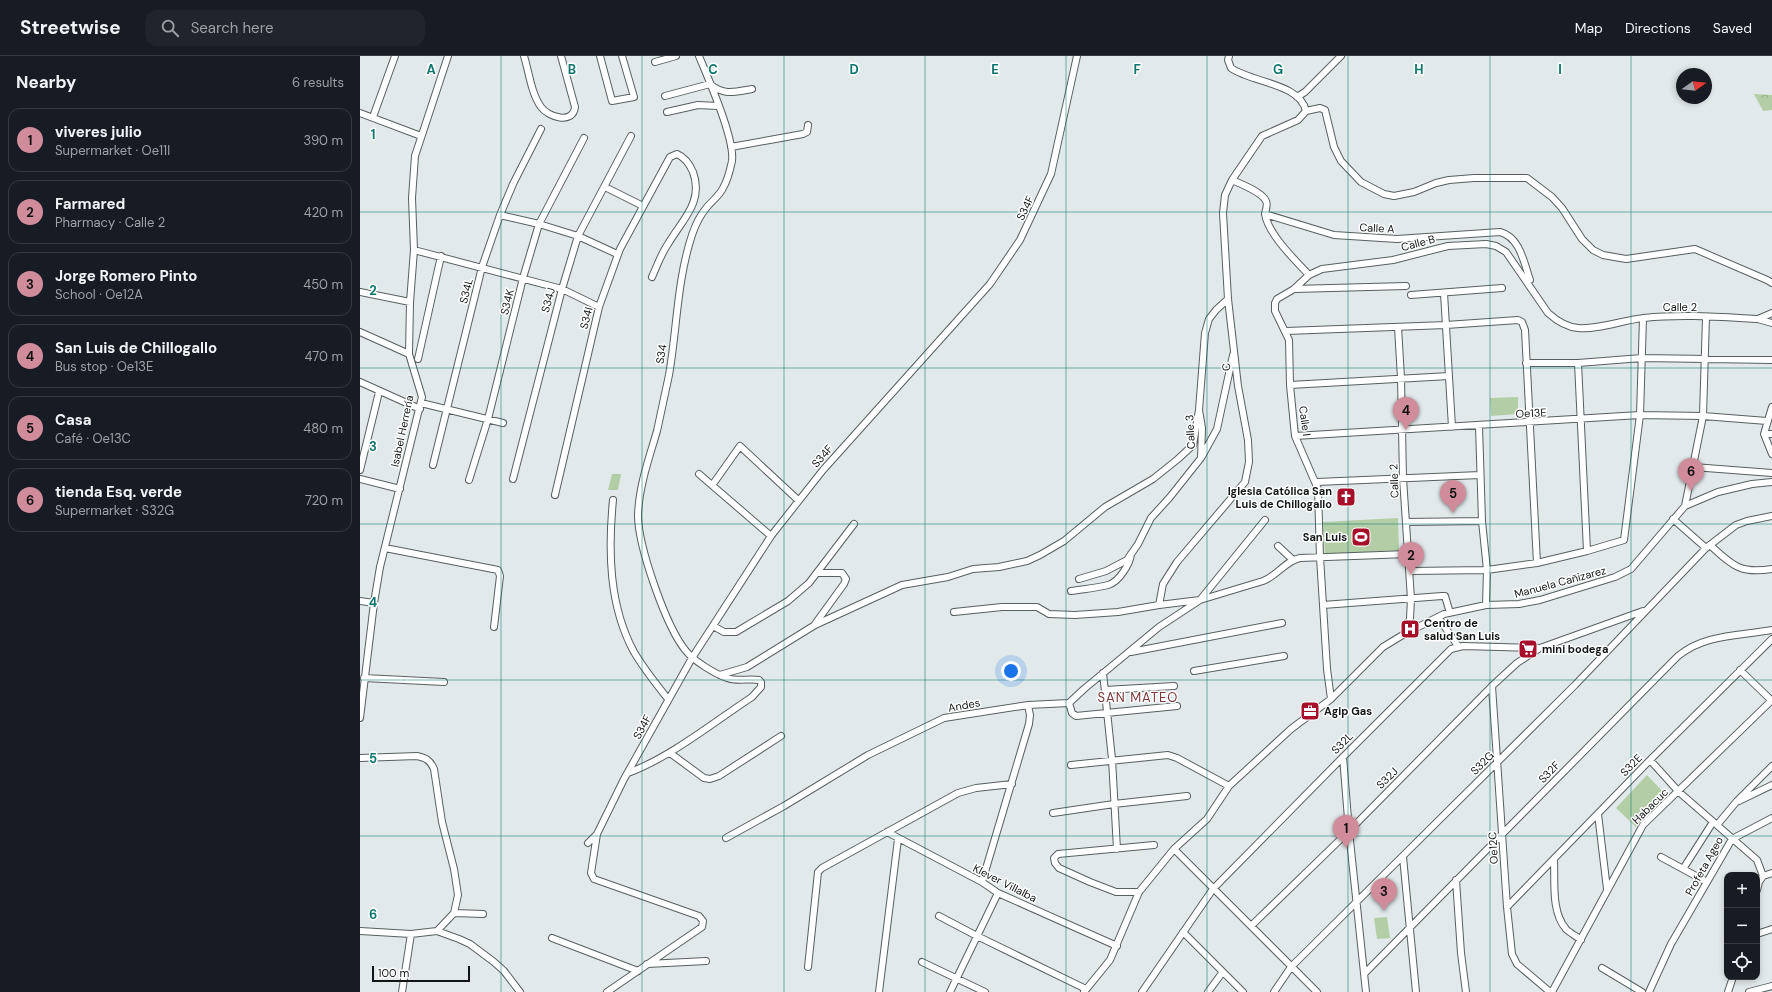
<!DOCTYPE html>
<html lang="en">
<head>
<meta charset="utf-8">
<style>
  :root { --surface:#171b24; --page:#20242c; --text:#f1f3f6; --muted:#9ea1a6; --line:#363941; --accent:#d08c9a }
  body { margin:0; font-family:"DM Sans",sans-serif; background:var(--page); color:var(--text) }
  .controls { position:absolute; right:12px; bottom:12px; display:grid; overflow:hidden; border-radius:8px; box-shadow:0 2px 6px #0003 }
  .controls button { width:36px; height:36px; display:grid; place-items:center; padding:0; border:0; border-bottom:1px solid var(--line); background:var(--surface); color:var(--text); font:20px sans-serif }
  .compass { position:absolute; left:1316px; top:12px; width:36px; height:36px; border-radius:50%; background:var(--surface); box-shadow:0 2px 6px #0003; rotate:75deg }
  .scale { position:absolute; left:12px; bottom:10px; width:98px; box-sizing:border-box; padding-left:4px; border:2px solid #121515; border-top:0; font-size:11px; line-height:14px; white-space:nowrap; color:#121515; -webkit-text-stroke:3px #fff; paint-order:stroke }
  .you { position:absolute; left:651px; top:615px; width:14px; height:14px; margin:-10px; border:3px solid #fff; border-radius:50%; background:#1a73e8; box-shadow:0 0 0 6px #1a73e833 }
  .badge { display:grid; place-items:center; width:26px; height:26px; border-radius:50%; background:var(--accent); color:#111; font-size:13px; font-weight:700 }
  .pin { position:absolute; translate:-50% -33px; filter:drop-shadow(0 1px 2px #0008) }
  .pin::after { content:''; position:absolute; top:21px; width:14px; height:12px; background:inherit; clip-path:polygon(0 0,100% 0,50% 100%) }
  .list { margin:0; padding:0; list-style:none }
  h2 { display:flex; justify-content:space-between; align-items:center; height:52px; margin:0; padding:0 16px; font-size:17px }
  h2 small { font-size:13px; font-weight:400; color:var(--muted) }
  .list li { display:grid; grid-template-columns:26px 1fr auto; gap:12px; align-items:center; box-sizing:border-box; height:64px; margin:0 8px 8px; padding:0 8px; border:1px solid var(--line); border-radius:12px }
  .list b { display:block; font-size:15px; white-space:nowrap }
  .list p { margin:0; font-size:13px; white-space:nowrap; color:var(--muted) }
  .list em { font-size:13px; font-style:normal; color:var(--muted) }
  .icon { flex:none; width:22px; height:22px; fill:none; stroke:currentColor; stroke-width:2; stroke-linecap:round; stroke-linejoin:round }
  .map { position:relative; flex:none; width:1412px; height:936px; overflow:hidden }
  header { display:flex; align-items:center; gap:24px; box-sizing:border-box; height:56px; padding:0 20px; background:var(--surface); border-bottom:1px solid var(--line) }
  header strong { font-size:19px }
  nav { display:flex; gap:22px; margin-inline-start:auto; font-size:14px }
  .search { width:280px; height:36px; background:var(--page); display:flex; align-items:center; gap:10px; box-sizing:border-box; padding:0 14px; border-radius:12px; color:var(--muted); font-size:15px }
  main { display:flex }
  aside { flex:1; background:var(--surface) }
  .map>svg:first-child { display:block }
  .park { fill:url(#park-crowns) }
  .pitch { fill:#b3cea6 }
  .lines { fill:none; stroke-linecap:round; stroke-linejoin:round }
  .street-casing { stroke:#595f60; stroke-width:8 }
  .street { stroke:#fff; stroke-width:6 }
  .grid { fill:none; stroke:#0f766e; stroke-width:1; stroke-opacity:0.55 }
  .labels { text-anchor:middle; dominant-baseline:central; stroke-width:3; stroke-linejoin:round; paint-order:stroke }
  .street-label { font-size:11px; fill:#121515; stroke:#fff }
  .poi-label { font-size:11px; font-weight:bold; fill:#121515; stroke:#fff; text-anchor:start }
  .quarter-label { font-size:13px; letter-spacing:1px; fill:#7e3638; stroke:#fff }
  .grid-label { font-size:13px; text-anchor:middle; font-weight:bold; fill:#0f766e; stroke:#fff; stroke-width:3; stroke-linejoin:round; paint-order:stroke }
</style>
</head>
<body>
<header>
<strong>Streetwise</strong>
<div class="search"><svg class="icon" aria-label="search" viewBox="0 0 24 24"><circle cx="10" cy="10" r="6"/><path d="M15 15l6 6"/></svg>Search here</div>
<nav><a>Map</a><a>Directions</a><a>Saved</a></nav>
</header>
<main>
<aside>
<h2>Nearby<small>6 results</small></h2>
<ul class="list">
<li><span class="badge">1</span><div><b>viveres julio</b><p>Supermarket · Oe11l</p></div><em>390 m</em></li>
<li><span class="badge">2</span><div><b>Farmared</b><p>Pharmacy · Calle 2</p></div><em>420 m</em></li>
<li><span class="badge">3</span><div><b>Jorge Romero Pinto</b><p>School · Oe12A</p></div><em>450 m</em></li>
<li><span class="badge">4</span><div><b>San Luis de Chillogallo</b><p>Bus stop · Oe13E</p></div><em>470 m</em></li>
<li><span class="badge">5</span><div><b>Casa</b><p>Café · Oe13C</p></div><em>480 m</em></li>
<li><span class="badge">6</span><div><b>tienda Esq. verde</b><p>Supermarket · S32G</p></div><em>720 m</em></li>
</ul>
</aside>
<div class="map">
<svg width="1412" height="936" viewBox="0 0 1412 936">
  <defs>
    <pattern id="park-crowns" width="20" height="18" patternUnits="userSpaceOnUse"><rect width="20" height="18" fill="#b3cea6"/><path d="M2 6a3 3 0 1 1 6 0M12 15a3 3 0 1 1 6 0" fill="none" stroke="#99b08e"/></pattern>
  </defs>
  <rect width="100%" height="100%" fill="#e1e9ea"/>
  <!-- park -->
  <path class="park" d="M1394 38 1412 39V54L1403 55Z"/>
  <!-- pitch -->
  <path class="pitch" d="M1158 341V358L1131 360 1130 342Z
    M252 418H261L258 434H248Z
    M1038 462 1039 495 965 500 963 466Z
    M1287 719 1306 739 1276 771 1256 752Z
    M1027 861 1030 882 1017 883 1014 862Z"/>
  <g class="lines">
    <!-- street casing -->
    <g class="street-casing">
      <path id="street" d="M164 0C169 16 171 37 181 51 188 61 213 69 215 51L201 0
        M240 0 252 45 274 41 262 0
        M869 0 868 4 871 12C892 27 940 27 946 55L938 64 902 80 872 124 865 139 863 157 868 243 878 330 888 384 889 406 885 426 817 506 803 528 799 549 840 544 903 525C917 520 925 505 940 502L1048 498
        M295 6 316 0
        M305 40 350 28C364 40 375 36 392 33
        M937 41 945 36 981 0
        M946 55 960 52 965 54 974 91 981 105 1001 126 1024 138 1034 140 1054 136 1076 127 1089 124 1114 122H1167L1192 141 1202 152 1222 183 1233 194 1243 199 1266 203 1335 193 1407 224 1412 227
        M307 56 338 49 358 50
        M0 57 61 80
        M13 61 35 0
        M371 91 443 78 447 76 448 69
        M872 124C881 128 902 136 906 145 908 148 906 153 905 158
        M245 131 283 150
        M140 159 179 168 218 180 257 198
        M54 194 202 233 239 251
        M949 219C935 204 908 178 905 158L974 179 1037 183 1140 176C1160 181 1164 207 1170 224
        M934 233 949 219 962 213 1033 204 1088 190 1126 188 1136 190 1146 196 1188 257C1197 265 1206 271 1218 272 1239 274 1262 264 1284 262 1322 258 1360 261 1398 263L1412 267
        M0 236 50 246
        M1084 237 1092 371
        M1051 239 1142 232
        M1398 263 1412 257
        M1038 271 1041 322 1043 422 1051 543 1050 562 1046 577
        M926 275 1086 269 1158 264 1162 266 1165 274 1177 507
        M0 276 49 298
        M58 303 81 200
        M1166 307H1218L1282 302 1412 304
        M1218 307 1227 495
        M0 326 60 353
        M930 329 1089 320
        M61 347 143 367
        M1412 351 1404 378 1412 398
        M1119 370 1122 465 1127 514 1126 549
        M1404 378H1412
        M935 380 1280 359 1343 360 1407 365
        M841 402 857 373 873 299
        M73 409 122 211 140 159 153 128 181 73
        M1333 411 1412 417
        M0 414 19 336
        M339 418 411 480
        M0 423 40 433
        M153 423 202 233 218 180 271 80
        M109 424 128 363 163 222 179 168 224 82
        M957 426 1120 419
        M353 428 380 390 438 444
        M195 439 239 251 260 193 310 101 317 98C324 101 330 109 333 116 344 146 322 164 308 188 301 198 297 210 292 221
        M253 444C248 495 249 550 274 596 284 613 296 628 308 643
        M1325 450 1343 360 1346 261
        M1313 463 1346 492
        M1046 466 1122 465
        M1350 489C1373 510 1380 518 1412 513
        M918 490 933 504
        M25 492 138 514 140 520 134 571
        M1050 515 1127 514 1177 507 1227 495 1264 484 1280 359 1283 262
        M719 523 746 515 767 504 778 488 791 462 810 441 841 402 842 372 839 354 845 277 849 263 856 254 868 243
        M711 535C723 533 737 532 748 529 759 526 770 508 771 498
        M0 545 14 547
        M963 549 1082 540H1085L1090 557
        M594 556 642 551H677L689 558 715 559 758 556 799 549
        M1078 561 1098 590
        M455 568 484 528 486 523 482 517H458
        M353 570 364 576H376L428 545 449 527 494 468
        M771 596 922 567
        M1380 614 1412 645
        M834 615 924 600
        M743 617 752 703 757 793
        M360 619 387 611 455 569 542 529 588 521 613 513 639 511 667 505 680 499 704 485 745 451 793 423 818 403 833 389 839 354
        M4 622 84 626
        M1132 630 1147 851 1152 898 1157 908 1190 936
        M745 634 814 630
        M971 643 967 613 960 501 958 433 935 380 930 329 929 284 915 255V247L917 243 934 233 1046 230
        M709 647 712 657 716 660 817 650
        M0 662 14 547 20 511 62 341 49 298 50 246 54 194 52 142 55 100 88 0
        M310 697 344 722 350 723 359 720 421 680
        M983 701 989 775 1006 936
        M0 702 57 700C66 702 70 704 74 713L82 766 94 813 98 839 94 857 77 875
        M1290 704 1319 736 1397 804 1403 820
        M711 709 808 699 817 702 869 730
        M268 717C311 701 354 666 392 641L401 631V626L399 624C389 622 378 626 367 622 355 618 334 605 326 595 306 571 278 490 278 459 279 430 289 402 297 375 301 357 305 338 309 319 317 273 317 224 332 179 335 170 341 158 347 151 352 145 360 139 363 132 368 124 370 114 372 105 375 83 348 22 339 0
        M1379 745 1412 729
        M693 757 754 748 827 740
        M1238 758 1247 833
        M1357 769 1377 745 1412 710
        M527 776 622 826 638 837 757 890
        M366 782 424 750 508 699 584 662 668 649 709 647 724 633 799 571 840 544 905 464
        M1372 783 1412 762
        M228 787 237 778
        M814 793 957 936
        M1043 801 1056 936
        M1301 801 1347 826
        M1194 804C1195 825 1191 856 1206 873 1210 877 1216 880 1221 884
        M1323 813 1353 766
        M1403 820 1412 817
        M1096 824 1101 897 1106 936
        M622 826 669 668 670 659 668 649
        M1397 834 1399 826 1403 820
        M779 836H756L730 826 699 812 695 807 694 802 698 798 794 789
        M1147 851 1290 704 1412 583
        M94 857 123 858
        M579 860 617 880 726 933
        M891 870 989 775 1132 630 1157 607 1180 592
        M0 875 51 878 77 875 99 883 110 888 134 906 144 915 160 936
        M823 876 883 936
        M1397 878 1412 873
        M192 882 278 915
        M562 906 625 936
        M287 908 346 905
        M448 911 458 816 462 812 598 737 616 732 652 728
        M1242 912 1282 936
        M1005 917 1318 600C1345 578 1379 580 1412 574
        M42 936 51 878
        M247 936 342 871 343 865 339 860 234 823 231 817 237 778 264 723 332 602 411 480 463 414 630 228 660 184 691 118 717 0
        M519 936 538 783
        M590 936 638 837
        M724 936 750 904 779 836 814 793 847 763 869 730 931 673 971 643 1023 591 1046 577 1084 558 1126 549 1159 548 1180 544 1255 521 1271 513 1325 450 1358 436 1392 428 1412 426
        M782 936 853 833 983 701 1091 593 1103 590 1180 592 1283 555
        M848 936 862 917
        M914 936 931 911 1215 629 1346 492 1376 469 1387 465 1412 460
        M1192 936 1283 769 1412 644
        M1289 936 1311 888 1372 783
        M1368 936 1373 921
        M1389 936 1412 930"/>
    </g>
    <!-- street -->
    <use href="#street" class="street"/>
  </g>
  <!-- grid -->
  <path class="grid" d="M141 0V936M282 0V936M424 0V936M565 0V936M706 0V936M847 0V936M988 0V936M1130 0V936M1271 0V936M0 156H1412M0 312H1412M0 468H1412M0 624H1412M0 780H1412"/>
  <!-- icons -->
  <defs>
    <g id="church-square" transform="scale(1)"><rect x="-9" y="-9" width="18" height="18" rx="4" fill="#a70e2a" stroke="#fff"/><path d="M-1.2-6h2.4v3.5h3.3v2.4h-3.3V6h-2.4V-.1h-3.3v-2.4h3.3Z" fill="#fff"/></g>
    <g id="stadium-square" transform="scale(1)"><rect x="-9" y="-9" width="18" height="18" rx="4" fill="#a70e2a" stroke="#fff"/><path d="M0-5a6.5 5 0 1 0 0 10a6.5 5 0 1 0 0-10ZM-3.5-1.8h7v3.6h-7Z" fill="#fff"/></g>
    <g id="hospital-square" transform="scale(1)"><rect x="-9" y="-9" width="18" height="18" rx="4" fill="#a70e2a" stroke="#fff"/><path d="M-5-5h3v3.5h4V-5h3V5h-3V1.5h-4V5h-3Z" fill="#fff"/></g>
    <g id="supermarket-square" transform="scale(1)"><rect x="-9" y="-9" width="18" height="18" rx="4" fill="#a70e2a" stroke="#fff"/><path d="M-6-5.5h2.5l.6 2H6L4.5 2H-2.5L-4.4-4H-6ZM-1.5 3.2a1.3 1.3 0 1 0 .1 0ZM3 3.2a1.3 1.3 0 1 0 .1 0Z" fill="#fff"/></g>
    <g id="office-square" transform="scale(1)"><rect x="-9" y="-9" width="18" height="18" rx="4" fill="#a70e2a" stroke="#fff"/><path d="M-6-3h4V-5.5h4V-3h4V5H-6ZM-1-4.5V-3h2v-1.5ZM-6 0V1H6V0Z" fill="#fff"/></g>
  </defs>
  <g fill-rule="evenodd">
    <use href="#church-square" x="986" y="441"/>
    <use href="#stadium-square" x="1001" y="481"/>
    <use href="#hospital-square" x="1050" y="573"/>
    <use href="#supermarket-square" x="1168" y="593"/>
    <use href="#office-square" x="950" y="655"/>
  </g>
  <g class="labels">
    <!-- street labels -->
    <g class="street-label">
      <text transform="translate(665 152) rotate(-64)">S34F</text>
      <text transform="translate(1017 172) rotate(3)">Calle A</text>
      <text transform="translate(1058 187) rotate(-15)">Calle B</text>
      <text transform="translate(106 235) rotate(-76)">S34L</text>
      <text transform="translate(188 244) rotate(-75)">S34J</text>
      <text transform="translate(147 246) rotate(-76)">S34K</text>
      <text x="1320" y="251">Calle 2</text>
      <text transform="translate(226 262) rotate(-76)">S34I</text>
      <text transform="translate(301 298) rotate(-82)">S34</text>
      <text transform="translate(866 311) rotate(-97)">C</text>
      <text transform="translate(1171 357) rotate(-3)">Oe13E</text>
      <text transform="translate(945 365) rotate(82)">Calle I</text>
      <text transform="translate(42 375) rotate(-78)">Isabel Herrería</text>
      <text transform="translate(830 376) rotate(-93)">Calle 3</text>
      <text transform="translate(462 400) rotate(-49)">S34F</text>
      <text transform="translate(1034 425) rotate(-92)">Calle 2</text>
      <text transform="translate(1200 526) rotate(-15)">Manuela Cañizarez</text>
      <text transform="translate(604 649) rotate(-10)">Andes</text>
      <text transform="translate(282 671) rotate(-62)">S34F</text>
      <text transform="translate(982 687) rotate(-45)">S32L</text>
      <text transform="translate(1122 707) rotate(-45)">S32G</text>
      <text transform="translate(1271 709) rotate(-46)">S32E</text>
      <text transform="translate(1189 716) rotate(-46)">S32F</text>
      <text transform="translate(1027 722) rotate(-45)">S32J</text>
      <text transform="translate(1290 750) rotate(-45)">Habacuc</text>
      <text transform="translate(1133 792) rotate(-93)">Oe12C</text>
      <text transform="translate(1344 810) rotate(-61)">Profeta Ageo</text>
      <text transform="translate(645 827) rotate(27)">Klever Villalba</text>
    </g>
    <!-- poi labels -->
    <g class="poi-label">
      <text x="972" y="435" text-anchor="end">Iglesia Católica San<tspan x="972" dy="13">Luis de Chillogallo</tspan></text>
      <text x="987" y="481" text-anchor="end">San Luis</text>
      <text x="1064" y="567">Centro de<tspan x="1064" dy="13">salud San Luis</tspan></text>
      <text x="1182" y="593">mini bodega</text>
      <text x="964" y="655">Agip Gas</text>
    </g>
    <!-- quarter labels -->
    <g class="quarter-label">
      <text x="778" y="641">SAN MATEO</text>
    </g>
  </g>
  <g class="grid-label">
    <text x="71" y="18">A</text>
    <text x="212" y="18">B</text>
    <text x="353" y="18">C</text>
    <text x="494" y="18">D</text>
    <text x="635" y="18">E</text>
    <text x="777" y="18">F</text>
    <text x="918" y="18">G</text>
    <text x="1059" y="18">H</text>
    <text x="1200" y="18">I</text>
    <text x="13" y="83">1</text>
    <text x="13" y="239">2</text>
    <text x="13" y="395">3</text>
    <text x="13" y="551">4</text>
    <text x="13" y="707">5</text>
    <text x="13" y="863">6</text>
  </g>
</svg>
<div class="controls">
<button>+</button>
<button>−</button>
<button><svg class="icon" aria-label="locate" viewBox="0 0 24 24"><circle cx="12" cy="12" r="6"/><path d="M12 2v4M12 18v4M2 12h4M18 12h4"/></svg></button>
</div>
<svg class="compass" viewBox="-18 -18 36 36"><path d="M0-13l5 13h-10z" fill="#e53935"/><path d="M0 13l5-13h-10z" fill="#9ea1a6"/></svg>
<div class="scale">100 m</div>
<div class="you"></div>
<div class="pin badge" style="left:986px;top:792px">1</div>
<div class="pin badge" style="left:1051px;top:519px">2</div>
<div class="pin badge" style="left:1024px;top:855px">3</div>
<div class="pin badge" style="left:1046px;top:374px">4</div>
<div class="pin badge" style="left:1093px;top:457px">5</div>
<div class="pin badge" style="left:1331px;top:435px">6</div>
</div>
</main>
</body>
</html>
